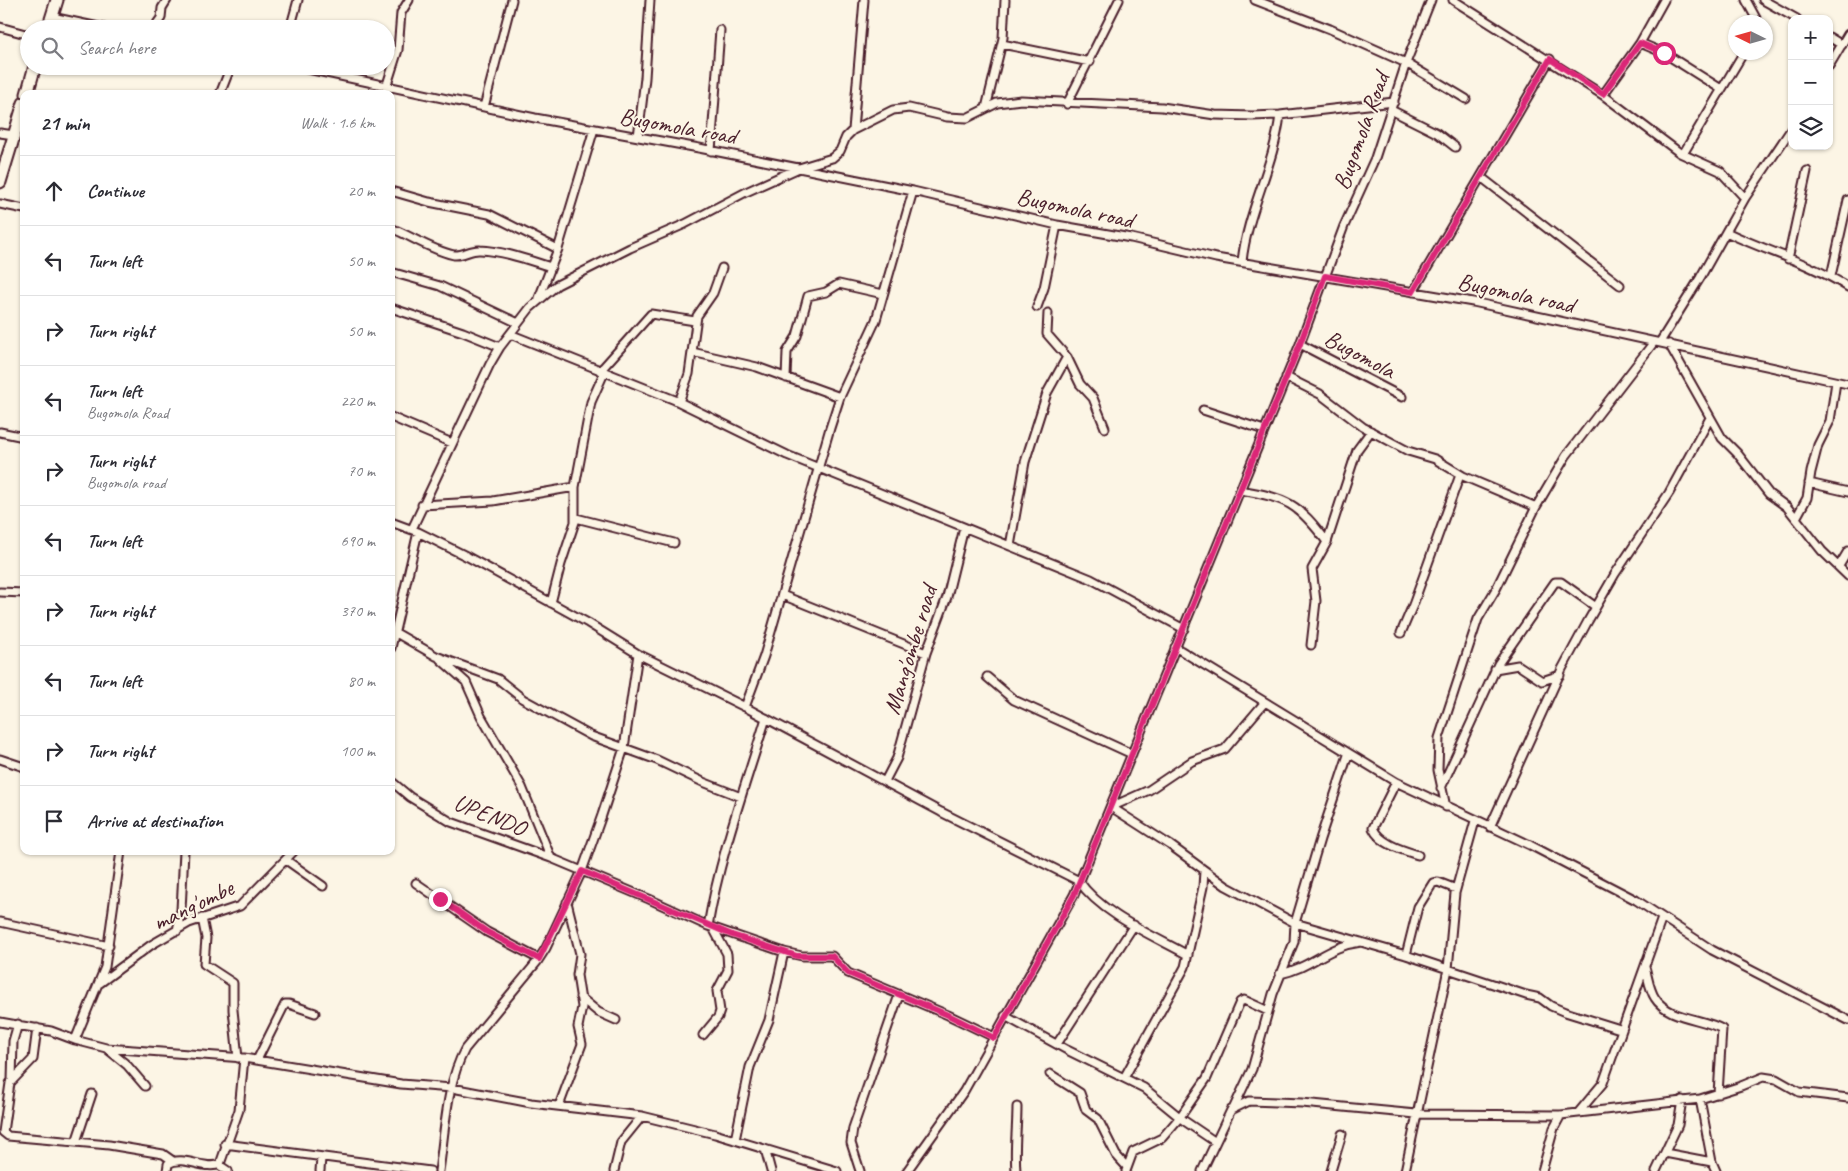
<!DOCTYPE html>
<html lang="en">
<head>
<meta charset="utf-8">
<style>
  :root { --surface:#fff; --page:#f2f2f3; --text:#2b2b33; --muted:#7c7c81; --line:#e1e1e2 }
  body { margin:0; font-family:Caveat,sans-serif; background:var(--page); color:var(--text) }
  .controls { position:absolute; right:15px; top:15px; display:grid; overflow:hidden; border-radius:10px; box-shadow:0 1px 4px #0004 }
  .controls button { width:45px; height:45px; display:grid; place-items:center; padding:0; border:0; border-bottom:1px solid var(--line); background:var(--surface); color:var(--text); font:25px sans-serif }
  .compass { position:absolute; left:1728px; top:15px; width:45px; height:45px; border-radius:50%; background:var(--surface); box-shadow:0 1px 4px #0004; rotate:275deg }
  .stop { position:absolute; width:15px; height:15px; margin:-11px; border:4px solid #db2777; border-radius:50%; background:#fff }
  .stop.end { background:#db2777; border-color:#fff; box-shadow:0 1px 5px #0008 }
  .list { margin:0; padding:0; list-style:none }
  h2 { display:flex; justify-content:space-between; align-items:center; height:65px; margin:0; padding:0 20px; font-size:21px }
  h2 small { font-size:16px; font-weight:400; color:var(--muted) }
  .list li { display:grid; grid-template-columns:32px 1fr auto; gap:15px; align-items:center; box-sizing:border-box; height:70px; padding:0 20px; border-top:1px solid var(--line) }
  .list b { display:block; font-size:19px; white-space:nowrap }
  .list p { margin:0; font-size:16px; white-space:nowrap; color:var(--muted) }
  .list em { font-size:16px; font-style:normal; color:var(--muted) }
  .icon { flex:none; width:28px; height:28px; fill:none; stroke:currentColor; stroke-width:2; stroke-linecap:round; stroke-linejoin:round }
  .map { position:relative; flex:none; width:1848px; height:1171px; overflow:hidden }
  .search { position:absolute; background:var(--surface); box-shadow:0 1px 4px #0004; left:20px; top:20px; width:375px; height:55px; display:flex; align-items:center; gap:12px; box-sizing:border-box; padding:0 18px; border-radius:28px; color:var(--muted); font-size:19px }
  .panel { position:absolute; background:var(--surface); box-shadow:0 1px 4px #0004; left:20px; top:90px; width:375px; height:765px; border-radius:10px }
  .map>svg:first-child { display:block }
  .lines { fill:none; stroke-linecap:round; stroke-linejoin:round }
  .minor-casing { stroke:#4a1f2b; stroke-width:11 }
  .trunk-casing { stroke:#4a1f2b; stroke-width:15 }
  .minor { stroke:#fcf5e5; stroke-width:7 }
  .trunk { stroke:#fcf5e5; stroke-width:11 }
  .route { stroke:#db2777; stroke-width:6 }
  .labels { text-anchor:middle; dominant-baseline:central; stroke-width:4; stroke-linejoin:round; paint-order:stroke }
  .street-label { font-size:24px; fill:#4a1f2b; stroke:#fcf5e5 }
</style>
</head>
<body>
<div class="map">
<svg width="1848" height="1171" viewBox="0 0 1848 1171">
  <rect width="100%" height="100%" fill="#fcf5e5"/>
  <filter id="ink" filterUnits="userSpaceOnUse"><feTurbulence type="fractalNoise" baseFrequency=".02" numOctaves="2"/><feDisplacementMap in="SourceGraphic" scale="10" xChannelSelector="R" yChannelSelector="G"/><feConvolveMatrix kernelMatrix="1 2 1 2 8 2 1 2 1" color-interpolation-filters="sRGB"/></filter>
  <g filter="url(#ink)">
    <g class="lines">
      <!-- minor casing -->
      <g class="minor-casing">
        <path id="minor" d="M1255 0 1330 29 1406 63 1466 99
          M1453 0 1603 95 1680 153 1720 171 1745 198
          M1746 0 1758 22
          M1763 0 1797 19
          M52 17 108 29
          M0 27 29 35
          M153 29 161 18 162 8 167 0
          M290 29 298 0
          M1829 37 1842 45
          M1640 43 1664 53 1721 89
          M1002 44 1090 62
          M294 66 535 118 699 148 913 191 1057 225 1131 238 1216 258 1473 302 1848 384
          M1829 66 1848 34
          M220 94 231 66
          M384 94 398 50 401 13 409 0
          M1603 95 1640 43 1664 0
          M1067 104 1119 0
          M484 107 512 0
          M986 108 1003 38 1005 0
          M1391 110 1437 133 1455 147
          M853 130 864 0
          M0 133 14 135
          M638 137 645 78 650 0
          M711 151 720 30
          M1683 154 1744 52
          M1481 177 1620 285
          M391 191 429 202 489 214 558 249
          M0 204 24 209
          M391 228C413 237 431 250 454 255 463 256 471 249 480 250 504 251 528 260 551 267
          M1726 232C1766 251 1810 263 1848 287
          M1788 259 1807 171
          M1242 262C1247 212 1274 166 1280 115
          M391 272 440 286 518 323
          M1831 276 1848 200
          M1413 292 1550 59
          M539 298 558 249 594 129
          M1037 307 1044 288 1057 225
          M391 308 463 332 500 347
          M1048 313 1047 334 1067 357 1080 384 1093 398 1105 428
          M510 334 675 400 787 455 1091 579 1184 629
          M1660 342 1700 278 1745 198 1792 128
          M1300 344 1402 397
          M1669 344 1722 438 1737 453 1769 494 1787 507 1822 551 1848 576
          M692 352 757 367 840 397
          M600 371 651 314 695 321
          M1286 377 1320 394 1363 427 1408 451 1435 459 1463 476 1536 507
          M786 378 787 352 797 336 808 296 826 292 839 284 883 294
          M679 402 689 374 697 316 713 293 722 268
          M1203 410 1264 430
          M391 417 452 443
          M0 432 24 437
          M1809 483 1848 492
          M1240 490C1287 498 1298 503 1327 542
          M422 505 493 501 575 487
          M576 518 674 543
          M1796 518 1807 498 1811 472 1818 445 1830 421 1836 382
          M391 522 418 532 468 557 588 623 638 654 745 707 941 812 1079 881C1101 914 1154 936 1188 955
          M412 529 490 364 500 347 530 308 557 285 630 248 685 224 746 192 799 168 832 158 840 151 846 137 853 130 893 110 909 108 947 117 967 118 997 103 1021 100 1162 107 1215 115 1252 116 1280 115 1394 102
          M1010 546 1025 462 1047 393 1067 357
          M1839 566 1848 551
          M0 592 24 593
          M782 595 926 653
          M551 603 561 564 575 522V487L591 402 604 373
          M396 633 436 656 498 679 523 699 591 736 657 760 703 782 741 797
          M1401 633 1413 605 1460 475
          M1311 645 1316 601 1312 569 1327 542 1357 450 1371 431
          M1175 647 1396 782 1530 845 1636 900 1712 950 1848 1020
          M391 648 418 532
          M440 659 466 682 481 716 522 787 551 858
          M1495 669 1518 665 1542 681 1560 675
          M987 677 1014 700 1132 754
          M745 707 764 656 830 428 840 397 876 320 913 191
          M0 759 24 767
          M391 781 410 797 451 822 551 858 649 899 708 926 784 952 802 956H832L848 973 948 1015 994 1037
          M885 781 897 758 926 653 947 597 964 528
          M1396 782 1373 828C1380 844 1402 850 1418 855
          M1441 788 1498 664 1555 582H1561L1596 607
          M1111 807 1170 845 1226 886 1295 923 1406 955 1526 995 1540 998 1551 1006 1565 1012 1620 1029
          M1111 807 1149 790 1192 761 1225 749 1265 702
          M1446 807 1438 770 1439 738 1478 619 1496 589 1536 507 1566 456 1654 342
          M1490 827 1562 669 1588 621 1615 574 1669 493 1710 418
          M286 860 323 886
          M416 883 487 932 539 959
          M202 918 206 938 204 964 233 983V1010L238 1058
          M0 922 109 946
          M708 926C720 855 745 787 766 718
          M177 931 181 910 184 851
          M1406 955 1418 907 1433 883 1438 882 1456 889
          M1645 967C1648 977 1649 989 1655 998 1668 1019 1703 1018 1722 1029L1718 1094
          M1280 974C1313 967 1327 946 1361 942
          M100 983 151 945 189 923 240 906 294 851
          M580 997 598 1012 616 1020
          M1005 1016 1067 1050 1144 1088 1183 1120 1214 1141
          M0 1022 51 1031 75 1040 106 1048 244 1058 401 1084 452 1088 531 1103 642 1116 715 1134 837 1171
          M37 1028 33 1059 10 1083 3 1132 8 1136 109 1145 163 1154 173 1161
          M703 1035 718 1017 720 1011 717 991 728 970 727 954 713 928
          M75 1040 105 967 121 851
          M1057 1044 1134 925
          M106 1048 127 1065 145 1086
          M257 1060 285 1004H289L315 1013
          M1050 1074 1080 1093 1086 1110 1098 1119 1116 1155 1127 1167
          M1124 1078 1185 967 1203 887 1204 871
          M12 1081 13 1041 18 1024
          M1700 1099 1712 1162 1716 1171
          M559 1106 582 1044 578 1027 582 1007 577 975 580 954 567 902
          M1234 1107 1252 1069 1273 994 1294 942 1295 923 1320 839 1348 755
          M1578 1113 1603 1083 1662 918
          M735 1140 750 1067 769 1020 784 952
          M76 1142 92 1094
          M225 1144 430 1171
          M765 1149 771 1171
          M1665 1153 1712 1162
          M219 1165 228 1171
          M167 1171 168 1164C183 1154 205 1171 220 1164L239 1110 244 1058
          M320 1171 321 1158
          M439 1171C445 1132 446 1084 465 1049L537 962 546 948 582 871 602 815 624 748 638 654
          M614 1171 621 1142 642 1116
          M860 1171 851 1143 853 1128 899 995
          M907 1171 964 1091 1074 895 1300 344 1344 226 1375 158 1406 63 1431 0
          M1016 1171C1014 1149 1017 1129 1017 1107
          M1126 1171 1133 1152 1162 1138 1180 1117 1207 1078 1240 1002 1244 1000 1268 1011
          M1202 1171 1231 1110 1249 1101 1302 1103 1416 1114 1561 1115 1700 1099 1741 1086 1763 1077 1776 1079 1799 1092 1848 1098
          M1331 1171 1342 1134
          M1405 1171 1448 969 1455 893 1475 821
          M1542 1171 1554 1128 1561 1115
          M1656 1171 1678 1125 1682 1100"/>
      </g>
      <!-- trunk casing -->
      <g class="trunk-casing">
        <path id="trunk" d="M48 29 57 0
          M27 94 35 66
          M0 182 24 103"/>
      </g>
      <!-- minor -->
      <use href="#minor" class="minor"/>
      <!-- trunk -->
      <use href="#trunk" class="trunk"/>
    </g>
  </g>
  <g class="lines" filter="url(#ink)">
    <!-- route -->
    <path class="route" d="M440 899 487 932 539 959 582 871 732 935 797 956H832L848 973 948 1015 994 1038 1074 895 1300 344 1325 276 1413 292 1550 59 1603 94 1640 43 1664 53"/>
  </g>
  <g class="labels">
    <!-- street labels -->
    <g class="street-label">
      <text transform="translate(678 126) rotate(10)">Bugomola road</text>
      <text transform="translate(1361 131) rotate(-70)">Bugomola Road</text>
      <text transform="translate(1075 208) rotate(12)">Bugomola road</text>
      <text transform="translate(1516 293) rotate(12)">Bugomola road</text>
      <text transform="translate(1360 354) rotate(28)">Bugomola</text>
      <text transform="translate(910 650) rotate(-73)">Mang'ombe road</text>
      <text transform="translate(490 815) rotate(22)">UPENDO</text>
      <text transform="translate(193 905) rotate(-26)">mang'ombe</text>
    </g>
  </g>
</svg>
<div class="controls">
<button>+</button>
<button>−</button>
<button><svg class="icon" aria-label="layers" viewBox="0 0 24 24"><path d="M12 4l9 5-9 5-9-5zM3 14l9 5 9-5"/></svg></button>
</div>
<svg class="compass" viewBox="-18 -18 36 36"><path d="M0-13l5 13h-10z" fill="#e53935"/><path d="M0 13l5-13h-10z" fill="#7c7c81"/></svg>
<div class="stop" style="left:1664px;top:53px"></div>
<div class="stop end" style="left:440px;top:899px"></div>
<div class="search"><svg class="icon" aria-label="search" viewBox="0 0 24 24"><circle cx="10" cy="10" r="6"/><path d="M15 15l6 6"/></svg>Search here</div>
<section class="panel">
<h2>21 min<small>Walk · 1.6 km</small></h2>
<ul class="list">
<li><svg class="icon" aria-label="ahead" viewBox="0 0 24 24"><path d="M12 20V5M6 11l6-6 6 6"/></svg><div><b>Continue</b></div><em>20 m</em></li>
<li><svg class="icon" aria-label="left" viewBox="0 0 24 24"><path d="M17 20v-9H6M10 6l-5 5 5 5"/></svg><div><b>Turn left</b></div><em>50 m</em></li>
<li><svg class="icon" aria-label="right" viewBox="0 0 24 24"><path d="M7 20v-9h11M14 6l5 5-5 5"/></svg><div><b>Turn right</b></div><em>50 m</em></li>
<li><svg class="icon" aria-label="left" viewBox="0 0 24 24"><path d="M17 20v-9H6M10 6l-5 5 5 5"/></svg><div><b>Turn left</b><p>Bugomola Road</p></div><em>220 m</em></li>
<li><svg class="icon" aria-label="right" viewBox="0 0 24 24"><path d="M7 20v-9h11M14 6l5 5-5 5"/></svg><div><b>Turn right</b><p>Bugomola road</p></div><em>70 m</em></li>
<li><svg class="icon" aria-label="left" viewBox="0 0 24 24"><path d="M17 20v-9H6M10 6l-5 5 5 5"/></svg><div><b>Turn left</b></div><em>690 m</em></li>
<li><svg class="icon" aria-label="right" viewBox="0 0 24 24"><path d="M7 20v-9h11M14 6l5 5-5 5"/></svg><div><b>Turn right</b></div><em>370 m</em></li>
<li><svg class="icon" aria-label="left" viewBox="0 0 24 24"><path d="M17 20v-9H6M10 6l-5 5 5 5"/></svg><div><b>Turn left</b></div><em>80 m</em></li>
<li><svg class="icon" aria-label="right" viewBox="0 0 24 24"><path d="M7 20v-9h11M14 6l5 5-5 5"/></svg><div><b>Turn right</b></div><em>100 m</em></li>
<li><svg class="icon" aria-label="arrive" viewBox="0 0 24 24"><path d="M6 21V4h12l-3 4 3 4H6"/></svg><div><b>Arrive at destination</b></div></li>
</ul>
</section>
</div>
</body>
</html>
